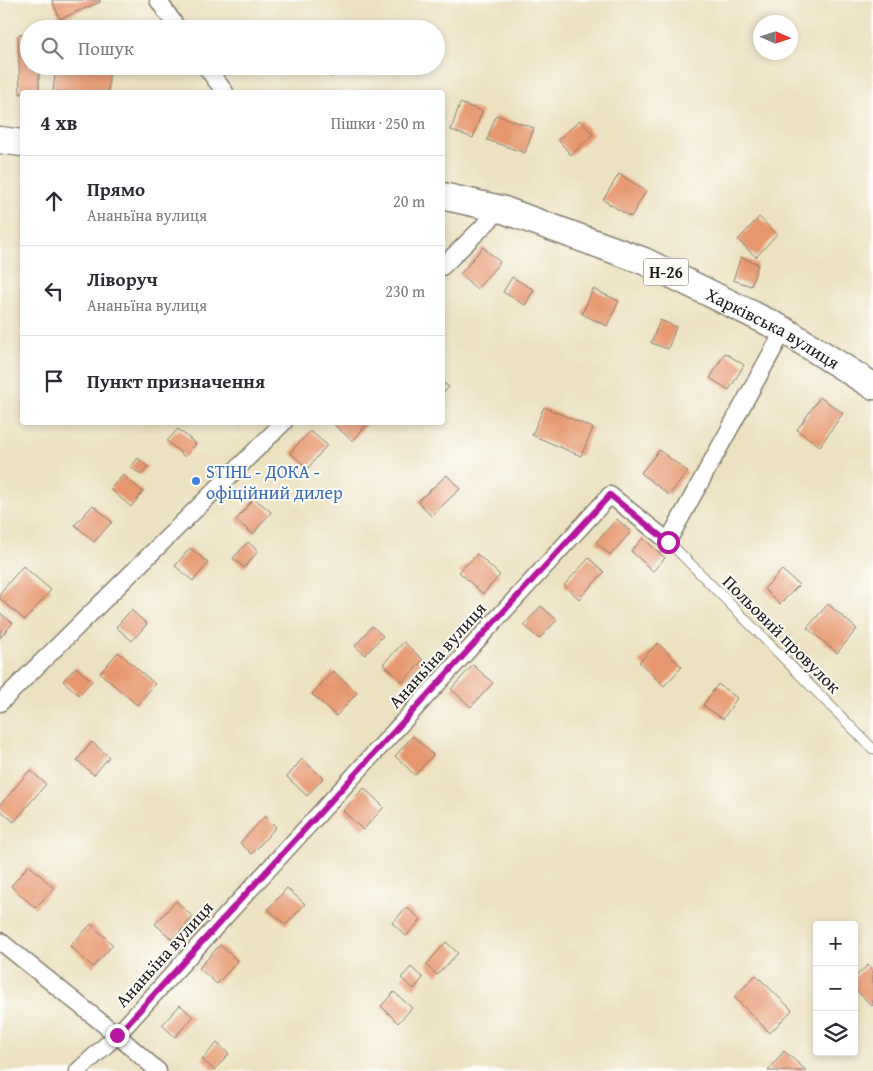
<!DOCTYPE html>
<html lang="uk">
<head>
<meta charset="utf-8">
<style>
  :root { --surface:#fff; --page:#f2f2f3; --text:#2b2b33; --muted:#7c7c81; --line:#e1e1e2 }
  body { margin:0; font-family:"Gentium Book Plus",serif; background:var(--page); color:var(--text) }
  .controls { position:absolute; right:15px; bottom:15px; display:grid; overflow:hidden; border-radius:5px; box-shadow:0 2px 8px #0003 }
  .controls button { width:45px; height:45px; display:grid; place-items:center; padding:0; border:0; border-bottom:1px solid var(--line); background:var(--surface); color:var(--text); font:25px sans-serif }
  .compass { position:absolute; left:753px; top:15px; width:45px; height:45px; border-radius:50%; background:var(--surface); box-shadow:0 2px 8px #0003; rotate:93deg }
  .stop { position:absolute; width:15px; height:15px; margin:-11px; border:4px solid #b5179e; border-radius:50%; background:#fff }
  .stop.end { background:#b5179e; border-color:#fff; box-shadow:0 1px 5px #0008 }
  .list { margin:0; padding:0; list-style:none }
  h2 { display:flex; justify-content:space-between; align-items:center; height:65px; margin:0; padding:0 20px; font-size:21px }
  h2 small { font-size:16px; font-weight:400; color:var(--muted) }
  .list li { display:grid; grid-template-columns:32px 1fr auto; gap:15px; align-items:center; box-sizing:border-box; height:90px; padding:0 20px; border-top:1px solid var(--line) }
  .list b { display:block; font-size:19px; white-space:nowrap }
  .list p { margin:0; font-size:16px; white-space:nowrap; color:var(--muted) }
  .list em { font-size:16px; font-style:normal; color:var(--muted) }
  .icon { flex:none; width:28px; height:28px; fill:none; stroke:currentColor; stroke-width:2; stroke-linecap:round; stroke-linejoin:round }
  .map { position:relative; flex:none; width:873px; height:1071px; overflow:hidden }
  .search { position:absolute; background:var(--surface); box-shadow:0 2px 8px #0003; left:20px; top:20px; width:425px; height:55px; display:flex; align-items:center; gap:12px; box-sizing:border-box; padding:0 18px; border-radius:28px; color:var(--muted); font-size:19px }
  .panel { position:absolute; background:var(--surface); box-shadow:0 2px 8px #0003; left:20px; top:90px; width:425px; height:335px; border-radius:5px }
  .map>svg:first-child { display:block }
  .building { fill:#e6976f }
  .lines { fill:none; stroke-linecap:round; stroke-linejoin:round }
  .service-casing { stroke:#847e6e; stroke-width:11 }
  .minor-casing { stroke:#847e6e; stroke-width:19 }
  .primary-casing { stroke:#847e6e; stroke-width:29 }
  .service { stroke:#fff; stroke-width:9 }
  .minor { stroke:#fff; stroke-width:16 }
  .primary { stroke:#fff; stroke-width:26 }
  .route { stroke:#b5179e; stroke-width:6 }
  .shop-dot { fill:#3f7fe0; stroke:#fdfcf7; stroke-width:2 }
  .labels { text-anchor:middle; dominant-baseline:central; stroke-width:4; stroke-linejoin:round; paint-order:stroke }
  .shield { fill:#fdfcf7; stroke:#605f5e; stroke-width:1 }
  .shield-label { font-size:16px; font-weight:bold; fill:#1c1c1c }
  .street-label { font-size:18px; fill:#1c1c1c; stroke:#fdfcf7 }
  .shop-label { font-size:18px; fill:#366cbe; stroke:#fdfcf7; text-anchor:start }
</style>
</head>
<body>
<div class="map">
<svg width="873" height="1071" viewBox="0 0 873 1071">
  <rect width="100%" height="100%" fill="#fdfcf7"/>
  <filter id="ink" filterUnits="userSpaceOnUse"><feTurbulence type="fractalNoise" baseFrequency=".02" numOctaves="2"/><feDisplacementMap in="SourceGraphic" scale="10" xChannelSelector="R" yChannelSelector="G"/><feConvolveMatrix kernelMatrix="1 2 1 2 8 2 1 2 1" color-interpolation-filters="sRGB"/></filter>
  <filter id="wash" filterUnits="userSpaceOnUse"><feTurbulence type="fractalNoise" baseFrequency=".0096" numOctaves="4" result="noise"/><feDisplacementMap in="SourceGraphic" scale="20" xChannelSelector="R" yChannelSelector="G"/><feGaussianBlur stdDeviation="1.12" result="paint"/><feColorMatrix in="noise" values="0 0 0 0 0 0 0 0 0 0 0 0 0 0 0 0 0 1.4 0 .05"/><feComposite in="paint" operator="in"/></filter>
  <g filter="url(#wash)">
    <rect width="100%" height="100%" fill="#ece1c0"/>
    <g id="blocks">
      <!-- building -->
      <path class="building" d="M52 0H100V2L60 19Z
        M29 34V66H39V92H22V94H20L18 35Z
        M56 66H110L108 92H53Z
        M324 66H347L331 77Z
        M460 103 482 111 473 138 451 130Z
        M496 115 534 128 525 153 487 140Z
        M580 120 593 134 571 155 558 140Z
        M619 174 646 191 631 217 603 200Z
        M759 217 777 234 756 257 738 240Z
        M483 247 500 262 477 289 460 274Z
        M741 257 758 264 751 286 733 280Z
        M512 277 534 290 525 305 503 292Z
        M593 289 619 301 607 326 582 314Z
        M660 320 676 327 668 349 651 343Z
        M725 353 744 365 729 390 710 378Z
        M442 382 449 387 442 394Z
        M820 397 843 413 820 446 797 430Z
        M544 407 593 428 581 456 532 435Z
        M335 422H369L353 441 333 424Z
        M178 429 196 444 185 457 167 441Z
        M310 431 327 445 308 468 290 453Z
        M659 450 688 472 669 495 641 473Z
        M138 458 148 467 141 475 131 467Z
        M123 475 143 492 131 507 110 489Z
        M447 475 460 489 431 516 418 501Z
        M254 498 271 512 253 534 236 520Z
        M93 505 112 522 94 542 75 525Z
        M617 519 631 532 610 555 596 542Z
        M643 538 665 558 653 571 631 551Z
        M248 542 258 551 244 568 233 558Z
        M190 548 208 563 193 581 175 566Z
        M477 554 500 575 483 594 459 572Z
        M589 558 604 572 579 599 564 585Z
        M23 566 51 590 25 620 0 599V593Z
        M782 570 799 585 780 604 764 589Z
        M828 604 857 629 837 653 807 628Z
        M541 606 557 620 539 639 524 625Z
        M131 610 147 624 132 641 116 627Z
        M0 613 13 623 0 638Z
        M372 626 383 636 365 655 355 646Z
        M404 642 423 660 403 682 383 664Z
        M658 643 682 667 664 686 639 662Z
        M118 652 155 684 137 705 100 673Z
        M473 665 493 683 471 707 451 689Z
        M76 667 92 681 79 695 63 681Z
        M333 671 357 693 336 716 312 694Z
        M718 684 737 698 723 719 703 705Z
        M413 736 433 755 415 775 395 756Z
        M92 742 109 757 94 775 77 760Z
        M302 759 323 778 307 796 287 777Z
        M30 770 46 784 14 822 0 810V805Z
        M364 788 384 807 363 830 343 811Z
        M265 816 276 827 252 854 240 843Z
        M29 865 54 888 35 908 11 886Z
        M287 888 305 904 286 925 268 909Z
        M176 901 193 917 173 940 155 924Z
        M407 907 421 920 406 936 392 923Z
        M91 924 113 945 93 967 70 946Z
        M446 942 458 953 437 975 426 965Z
        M220 945 238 961 217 984 199 968Z
        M868 965 873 971V1005L872 1006 854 988V978Z
        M411 967 423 978 414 989 401 978Z
        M756 975 792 1010 770 1033 734 997Z
        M394 992 412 1008 398 1023 381 1006Z
        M180 1005 193 1017 175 1037 162 1025Z
        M217 1043 229 1054 214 1070 202 1059Z
        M784 1051 807 1071H768Z"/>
    </g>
  </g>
  <g filter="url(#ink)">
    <use href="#blocks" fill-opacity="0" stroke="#847e6e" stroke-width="1"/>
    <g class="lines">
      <!-- service casing -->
      <g class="service-casing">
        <path id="service" d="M668 541 873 749"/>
      </g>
      <!-- minor casing -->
      <g class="minor-casing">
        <path id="minor" d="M158 0 178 29
          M205 66 225 92
          M442 267 501 209
          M0 703 284 422
          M0 941 117 1035 158 1071
          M78 1071 117 1035 610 495 668 541 784 330"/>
      </g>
      <!-- primary casing -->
      <g class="primary-casing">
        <g id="primary">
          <path d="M0 140 22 143"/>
          <path id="s1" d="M442 196 501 209 644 261 784 330 873 386"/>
        </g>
      </g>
      <!-- service -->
      <use href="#service" class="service"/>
      <!-- minor -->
      <use href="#minor" class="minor"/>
      <!-- primary -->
      <use href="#primary" class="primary"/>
    </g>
  </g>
  <g class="lines" filter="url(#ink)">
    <!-- route -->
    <path class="route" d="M117 1035 610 495 668 542"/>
  </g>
  <!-- markers -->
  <circle class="shop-dot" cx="196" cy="481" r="5"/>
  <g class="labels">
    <!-- shield labels -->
    <rect class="shield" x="643.5" y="258.5" width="45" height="27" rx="4"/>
    <g class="shield-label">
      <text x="666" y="272">Н-26</text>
    </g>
    <!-- street labels -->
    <g class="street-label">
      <text stroke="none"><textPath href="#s1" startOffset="358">Харківська вулиця</textPath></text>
      <text transform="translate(782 634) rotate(45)">Польовий провулок</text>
      <text transform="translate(437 655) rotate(-48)">Ананьїна вулиця</text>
      <text transform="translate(164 954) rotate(-48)">Ананьїна вулиця</text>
    </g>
    <!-- shop labels -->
    <g class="shop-label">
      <text x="206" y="471">STIHL - ДОКА -<tspan x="206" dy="21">офіційний дилер</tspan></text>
    </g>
  </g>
</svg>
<div class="controls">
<button>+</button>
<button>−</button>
<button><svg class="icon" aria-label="layers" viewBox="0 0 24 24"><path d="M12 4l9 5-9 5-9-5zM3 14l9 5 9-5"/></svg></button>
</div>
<svg class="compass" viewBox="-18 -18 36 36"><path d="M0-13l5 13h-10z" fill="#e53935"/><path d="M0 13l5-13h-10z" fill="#7c7c81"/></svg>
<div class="stop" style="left:668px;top:542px"></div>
<div class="stop end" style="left:117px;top:1035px"></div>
<div class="search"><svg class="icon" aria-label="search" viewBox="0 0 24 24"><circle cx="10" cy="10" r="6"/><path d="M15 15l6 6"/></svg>Пошук</div>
<section class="panel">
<h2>4 хв<small>Пішки · 250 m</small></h2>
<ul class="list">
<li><svg class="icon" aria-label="ahead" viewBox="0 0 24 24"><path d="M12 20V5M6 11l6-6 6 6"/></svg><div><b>Прямо</b><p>Ананьїна вулиця</p></div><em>20 m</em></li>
<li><svg class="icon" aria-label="left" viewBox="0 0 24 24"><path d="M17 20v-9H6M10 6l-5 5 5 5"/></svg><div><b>Ліворуч</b><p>Ананьїна вулиця</p></div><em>230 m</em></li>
<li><svg class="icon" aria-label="arrive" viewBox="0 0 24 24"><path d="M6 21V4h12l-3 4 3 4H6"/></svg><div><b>Пункт призначення</b></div></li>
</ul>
</section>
</div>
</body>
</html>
